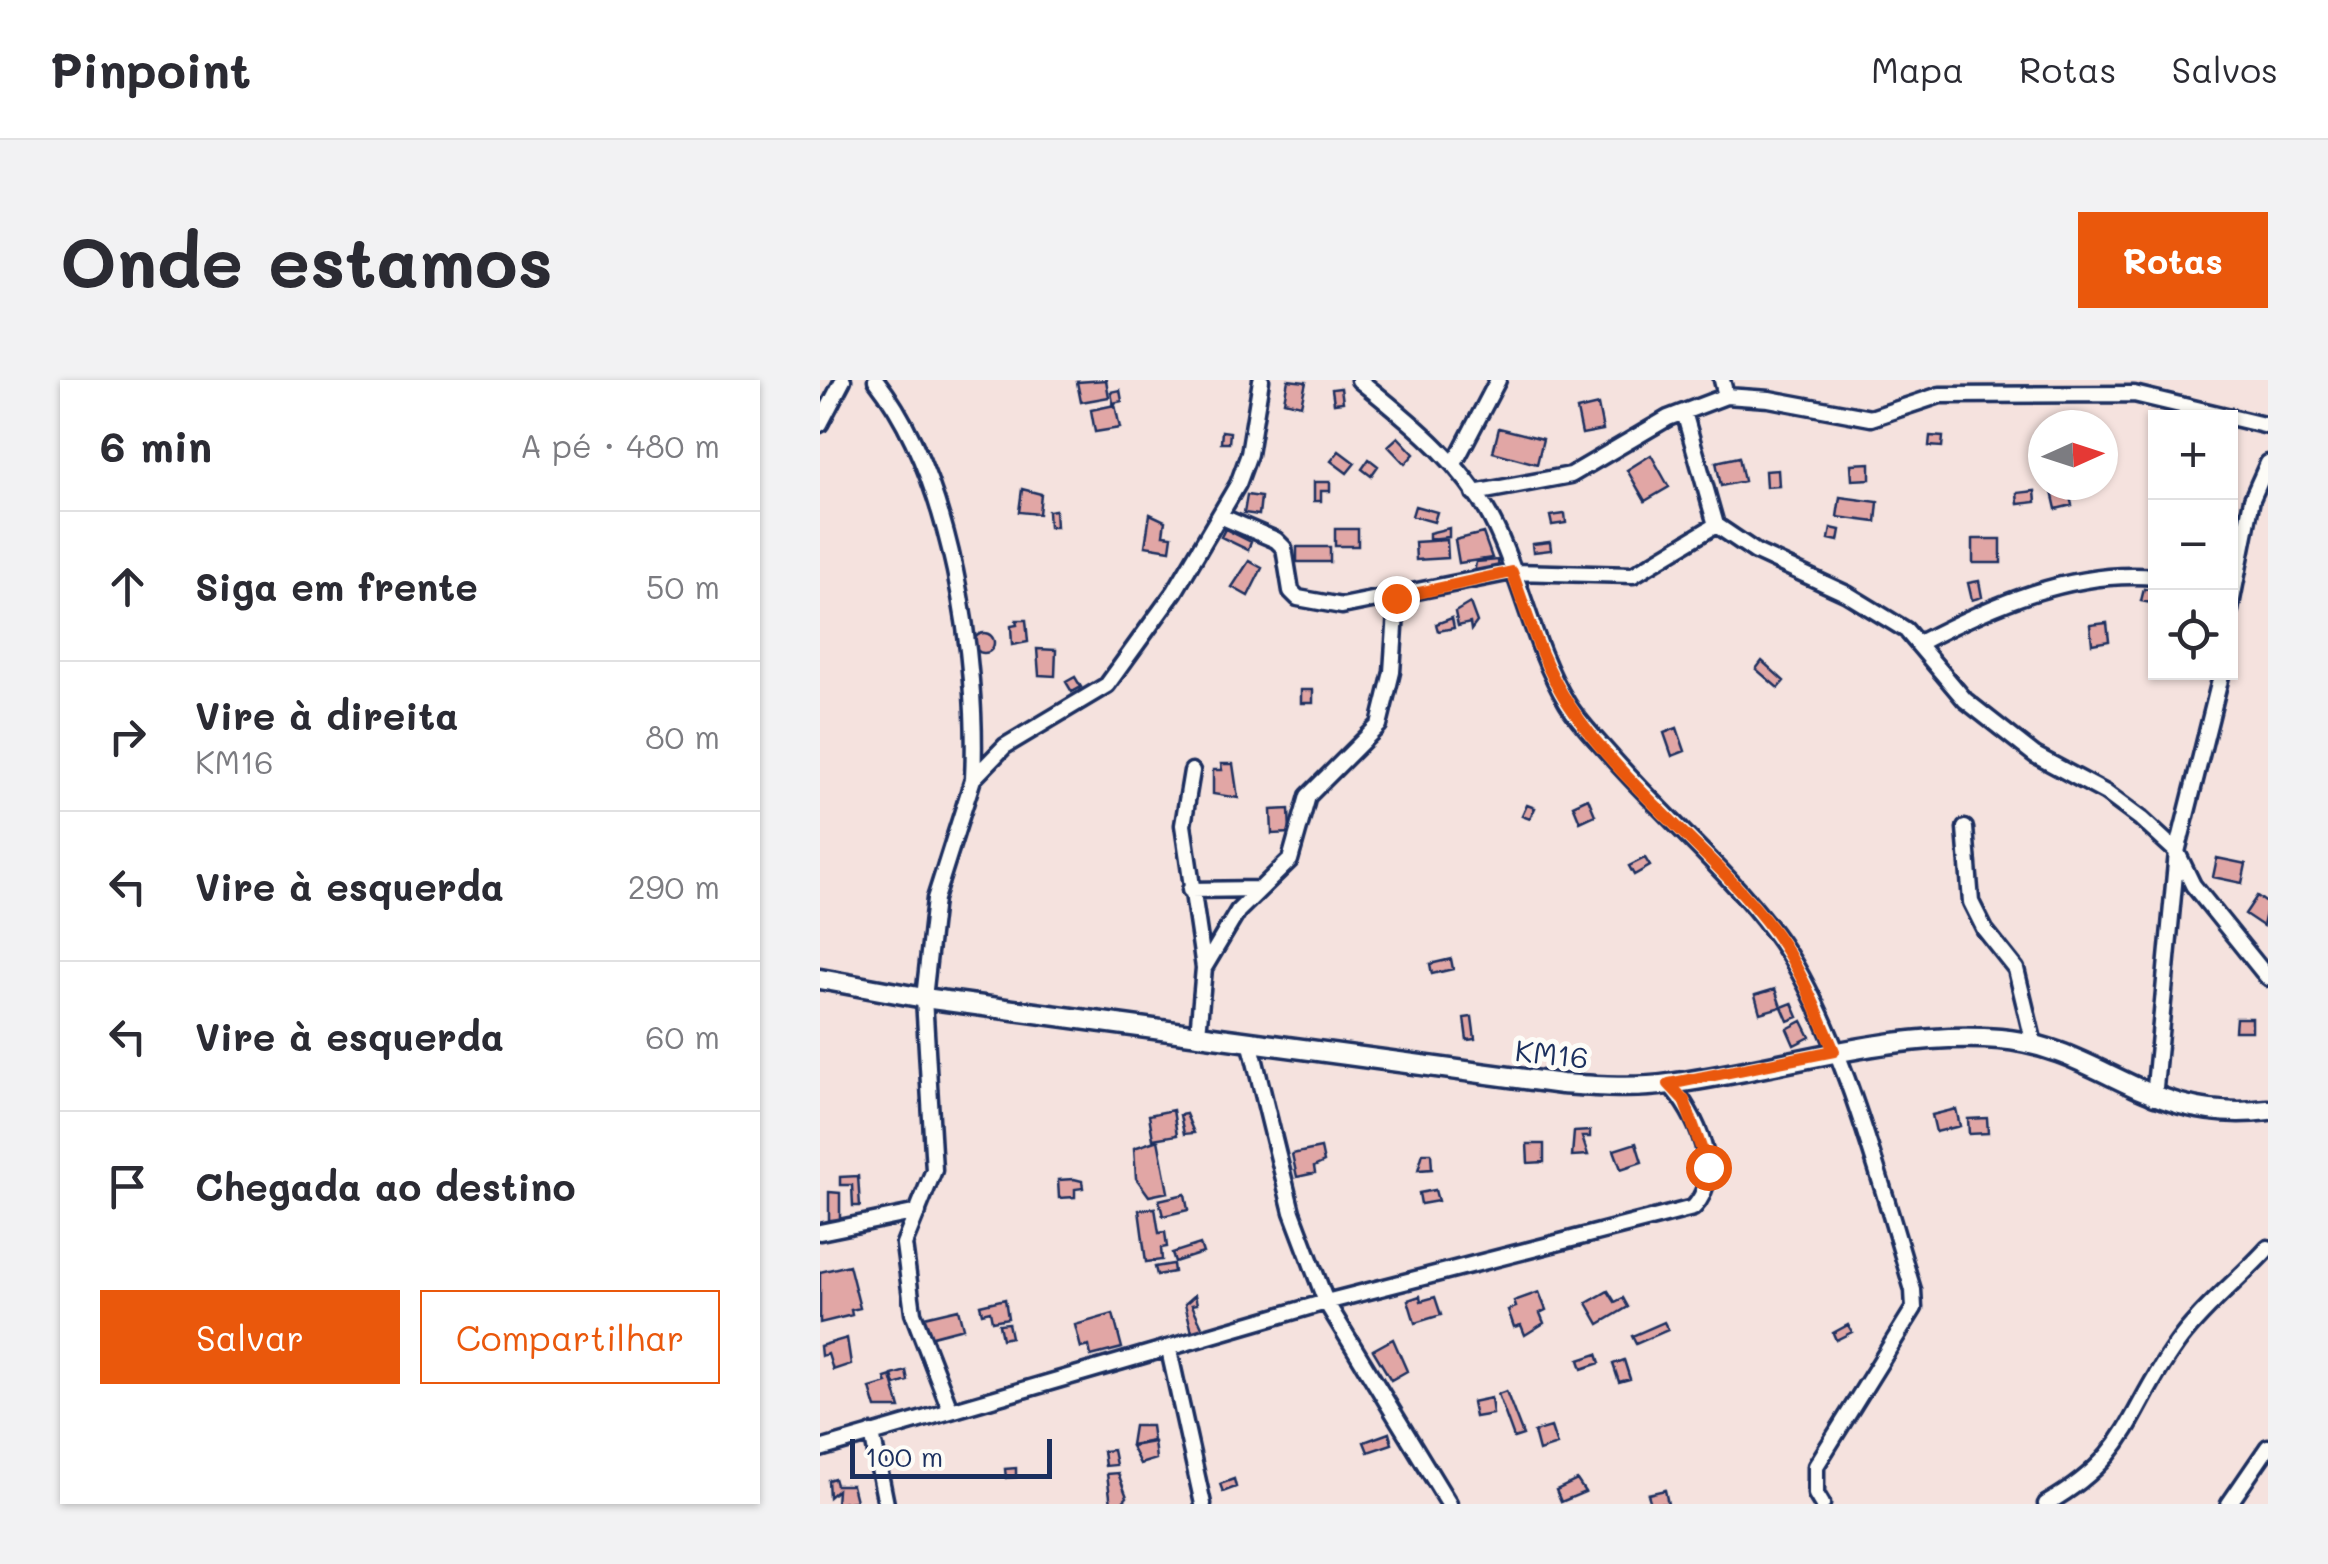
<!DOCTYPE html>
<html lang="pt">
<head>
<meta charset="utf-8">
<style>
  :root { --surface:#fff; --page:#f2f2f3; --text:#2b2b33; --muted:#7c7c81; --line:#e1e1e2; --accent:#ea580c }
  body { margin:0; font-family:Mali,sans-serif; background:var(--page); color:var(--text) }
  .controls { position:absolute; right:30px; top:30px; display:grid; overflow:hidden; border-radius:0px; box-shadow:0 2px 8px #0004 }
  .controls button { width:90px; height:90px; display:grid; place-items:center; padding:0; border:0; border-bottom:2px solid var(--line); background:var(--surface); color:var(--text); font:50px sans-serif }
  .compass { position:absolute; left:1208px; top:30px; width:90px; height:90px; border-radius:50%; background:var(--surface); box-shadow:0 2px 8px #0004; rotate:87deg }
  .scale { position:absolute; left:30px; bottom:25px; width:202px; box-sizing:border-box; padding-left:10px; border:5px solid #1b2f5e; border-top:0; font-size:28px; line-height:35px; white-space:nowrap; color:#1b2f5e; -webkit-text-stroke:8px #fdfcf7; paint-order:stroke }
  .stop { position:absolute; width:30px; height:30px; margin:-22px; border:8px solid #ea580c; border-radius:50%; background:#fff }
  .stop.end { background:#ea580c; border-color:#fff; box-shadow:0 2px 10px #0008 }
  .list { margin:0; padding:0; list-style:none }
  h2 { display:flex; justify-content:space-between; align-items:center; height:130px; margin:0; padding:0 40px; font-size:42px }
  h2 small { font-size:32px; font-weight:400; color:var(--muted) }
  .list li { display:grid; grid-template-columns:65px 1fr auto; gap:30px; align-items:center; box-sizing:border-box; height:150px; padding:0 40px; border-top:2px solid var(--line) }
  .list b { display:block; font-size:38px; white-space:nowrap }
  .list p { margin:0; font-size:32px; white-space:nowrap; color:var(--muted) }
  .list em { font-size:32px; font-style:normal; color:var(--muted) }
  .actions { display:flex; gap:20px; padding:30px 40px }
  .actions a { flex:1; padding:22px 0; border:2px solid var(--accent); border-radius:0px; text-align:center; font-size:35px; color:var(--accent) }
  .actions .main { background:var(--accent); color:#fff }
  .icon { flex:none; width:55px; height:55px; fill:none; stroke:currentColor; stroke-width:2; stroke-linecap:round; stroke-linejoin:round }
  .map { position:relative; flex:none; width:1448px; height:1124px; overflow:hidden; border-radius:0px }
  header { display:flex; align-items:center; gap:60px; box-sizing:border-box; height:140px; padding:0 50px; background:var(--surface); border-bottom:2px solid var(--line) }
  header strong { font-size:48px }
  nav { display:flex; gap:55px; margin-inline-start:auto; font-size:35px }
  .intro { display:flex; align-items:center; justify-content:space-between; box-sizing:border-box; height:240px; padding:0 60px }
  h1 { margin:0; font-size:70px }
  .button { padding:25px 45px; border-radius:0px; background:var(--accent); color:#fff; font-size:35px; font-weight:700 }
  main { display:flex; gap:60px; padding:0 60px }
  aside { flex:1; background:var(--surface); border-radius:0px; box-shadow:0 2px 8px #0004 }
  .map>svg:first-child { display:block }
  .building { fill:#e1a6a5; stroke:#1b2f5e; stroke-width:2.5 }
  .lines { fill:none; stroke-linecap:round; stroke-linejoin:round }
  .minor-casing { stroke:#1b2f5e; stroke-width:21 }
  .tertiary-casing { stroke:#1b2f5e; stroke-width:25 }
  .minor { stroke:#fdfcf7; stroke-width:14 }
  .tertiary { stroke:#fdfcf7; stroke-width:18 }
  .route { stroke:#ea580c; stroke-width:12 }
  .labels { text-anchor:middle; dominant-baseline:central; stroke-width:10; stroke-linejoin:round; paint-order:stroke }
  .street-label { font-size:30px; fill:#1b2f5e; stroke:#fdfcf7 }
</style>
</head>
<body>
<header>
<strong>Pinpoint</strong>
<nav><a>Mapa</a><a>Rotas</a><a>Salvos</a></nav>
</header>
<div class="intro"><h1>Onde estamos</h1><a class="button">Rotas</a></div>
<main>
<aside>
<h2>6 min<small>A pé · 480 m</small></h2>
<ul class="list">
<li><svg class="icon" aria-label="ahead" viewBox="0 0 24 24"><path d="M12 20V5M6 11l6-6 6 6"/></svg><div><b>Siga em frente</b></div><em>50 m</em></li>
<li><svg class="icon" aria-label="right" viewBox="0 0 24 24"><path d="M7 20v-9h11M14 6l5 5-5 5"/></svg><div><b>Vire à direita</b><p>KM16</p></div><em>80 m</em></li>
<li><svg class="icon" aria-label="left" viewBox="0 0 24 24"><path d="M17 20v-9H6M10 6l-5 5 5 5"/></svg><div><b>Vire à esquerda</b></div><em>290 m</em></li>
<li><svg class="icon" aria-label="left" viewBox="0 0 24 24"><path d="M17 20v-9H6M10 6l-5 5 5 5"/></svg><div><b>Vire à esquerda</b></div><em>60 m</em></li>
<li><svg class="icon" aria-label="arrive" viewBox="0 0 24 24"><path d="M6 21V4h12l-3 4 3 4H6"/></svg><div><b>Chegada ao destino</b></div></li>
</ul>
<div class="actions"><a class="main">Salvar</a><a>Compartilhar</a></div>
</aside>
<div class="map">
<svg width="1448" height="1124" viewBox="0 0 1448 1124">
  <rect width="100%" height="100%" fill="#f5e2de"/>
  <filter id="ink" filterUnits="userSpaceOnUse"><feTurbulence type="fractalNoise" baseFrequency=".01" numOctaves="2"/><feDisplacementMap in="SourceGraphic" scale="20" xChannelSelector="R" yChannelSelector="G"/><feConvolveMatrix kernelMatrix="1 2 1 2 8 2 1 2 1" color-interpolation-filters="sRGB"/></filter>
  <g filter="url(#ink)">
    <!-- building -->
    <path class="building" d="M286 0 289 17 261 22 257 2Z
      M468 0 486 2 481 25 464 21Z
      M521 8 523 22 514 23 512 9Z
      M300 10 302 21 293 23 291 12Z
      M295 25 300 48 275 52 271 30Z
      M778 25 783 50 762 54 757 30Z
      M679 48 723 59 717 84 673 72Z
      M402 51 410 52 409 63H401Z
      M1110 56 1123 57 1122 67 1109 66Z
      M578 57 594 74 585 84 568 66Z
      M519 71 535 83 527 93 511 81Z
      M831 75 849 107 825 121 807 90Z
      M919 77 924 101 901 106 896 82Z
      M549 79 558 86 551 96 542 89Z
      M1050 83V99L1032 100 1031 84Z
      M958 90 959 106 946 107 945 91Z
      M494 102H510V111H501V121H494Z
      M1247 105 1252 125 1236 129 1231 107Z
      M202 109 221 114 219 134 199 132Z
      M1215 111 1216 122 1198 124 1197 113Z
      M427 115 441 117 439 135 424 133Z
      M1020 117 1058 122 1056 142 1017 137Z
      M595 126 617 132 614 142 592 136Z
      M235 130 236 147H229L228 131Z
      M330 134 345 141 343 155 352 156 350 170 325 166Z
      M745 134 746 143 732 145 730 136Z
      M629 148V157L609 159V153Z
      M1011 148 1020 150 1018 161 1009 159Z
      M405 149 431 162 428 170 401 157Z
      M515 149H538V166H515Z
      M663 153 672 178 639 183 635 160Z
      M1153 159H1181V183H1153Z
      M627 160 628 178 596 180 595 162Z
      M730 162 731 170 713 172 712 164Z
      M477 167H510V182H477Z
      M678 180 679 192 654 194 656 182Z
      M429 181 442 188 428 216 412 207Z
      M1159 201 1162 217 1152 220 1148 203Z
      M1324 209 1336 211V224L1321 221Z
      M650 223 657 242 651 250 650 243 638 246 635 232Z
      M632 238 634 248 618 251 616 244Z
      M196 240H206L208 262 192 265 191 246 197 245Z
      M1287 243 1289 261 1272 264 1270 245Z
      M154 263a10 10 0 1 1 20 0a10 10 0 1 1-20 0Z
      M217 269 236 270 235 296 219 295Z
      M942 281 964 301 958 308 936 289Z
      M255 297 261 307 252 312 246 302Z
      M481 310H493V323H481Z
      M857 348 865 371 852 376 844 353Z
      M401 384H413L418 418 393 414V390H402Z
      M768 418 775 435 760 442 753 425Z
      M707 425 715 428 710 439 702 436Z
      M469 429 470 453 452 454 451 430Z
      M825 478 830 486 814 495 809 486Z
      M1397 478 1426 484 1422 503 1393 497Z
      M1437 516 1448 524 1443 546 1425 534Z
      M631 579 633 589 612 594 610 584Z
      M955 609 961 627 940 633 935 615Z
      M972 623 978 637 968 641 962 627Z
      M652 637 655 659 647 660 644 638Z
      M1416 638H1432V651H1415Z
      M982 641 990 657 974 665 967 649Z
      M1136 729 1140 746 1116 752 1112 735Z
      M353 730 357 755 333 759 329 735Z
      M366 734 374 753 364 754 360 735Z
      M1167 738 1168 753 1149 754 1148 739Z
      M770 751V757H762L768 775 752 776 754 752Z
      M338 760 348 812 329 816 316 798 314 768Z
      M816 763 822 782 801 789 794 770Z
      M707 764H724V782L708 783Z
      M501 768 504 782 494 787 495 793 477 797 472 774Z
      M603 773H611L612 789 598 790Z
      M38 796 40 826H33L32 805H20V797Z
      M254 799 262 801 263 808 255 809V817L239 818 238 800Z
      M615 810 618 821 601 824 599 813Z
      M9 812 20 813V840H9Z
      M365 814 368 830 343 836 339 820Z
      M335 828 339 853 345 852 347 867 341 868 342 880 326 882 319 830Z
      M380 864 383 873 355 882 352 873Z
      M353 884 354 892 337 895 335 887Z
      M29 885 40 928 31 930 32 935 0 943V892Z
      M788 911 795 922 803 918 808 927 779 944 767 923Z
      M719 912 726 930 720 933 724 943 705 955 701 945 694 947 688 930 696 927 694 921Z
      M375 915 377 924 372 925 383 949 372 952 365 924Z
      M600 916 601 921 615 917 621 935 595 943 588 920Z
      M185 919 188 938 172 941 170 931 162 933 160 925Z
      M138 929 143 948 105 958 100 938Z
      M293 934 302 968 271 976 269 966 261 968 255 945Z
      M844 942 848 950 816 964 812 956Z
      M188 943 191 957 182 959 179 944Z
      M1028 945 1032 952 1016 960 1013 953Z
      M27 958 31 984 13 990 8 974 1 976 0 966Z
      M573 959 587 991 571 1000 553 970Z
      M777 974 780 983 762 989 759 980Z
      M804 980 810 999 799 1002 793 984Z
      M86 991 88 1001 75 1005 72 995Z
      M71 996 80 1028H56L50 1008 67 1003 65 998Z
      M686 1011 703 1055 694 1058 678 1014Z
      M671 1018 673 1034 655 1037 652 1022Z
      M314 1046H331L333 1061 311 1065Z
      M731 1047 737 1065 719 1071 714 1052Z
      M569 1053 572 1064 548 1072 544 1062Z
      M334 1062 336 1079 320 1084 311 1066Z
      M293 1070 296 1085 285 1086 283 1071Z
      M196 1088V1097L186 1098 185 1089Z
      M298 1093 307 1117 301 1124H291L287 1094Z
      M14 1098 16 1105H32L36 1121 16 1124 17 1110 9 1117 8 1100Z
      M414 1099 416 1107 403 1112 400 1104Z
      M757 1100 765 1112 741 1122 736 1110Z
      M845 1110 848 1124H831L828 1114Z"/>
    <g class="lines">
      <!-- minor casing -->
      <g class="minor-casing">
        <path id="minor" d="M56 0C131 96 159 279 153 399
          M539 0C591 42 647 86 676 148 703 205 714 268 747 323 760 344 779 362 795 381 847 439 908 491 954 553 1019 640 1061 804 1093 910L1094 928 996 1086V1114L1002 1124
          M902 0 906 16
          M864 32 896 145 936 172 1027 214 1086 250 1145 320 1215 375 1286 413 1321 439 1357 472 1373 505 1448 598
          M0 44 23 0
          M634 84 678 0
          M654 113 751 95 848 38 906 16 949 19 1051 38 1120 15 1314 14 1448 46
          M400 136 456 160 464 168 471 211 478 218 522 226 692 192 813 195 896 145
          M1410 230 1432 119 1448 83
          M1099 263C1170 226 1252 189 1336 197
          M372 391 363 445 384 588 378 654
          M1145 448 1151 522 1165 550 1196 589 1214 664
          M370 510 439 509
          M384 588 418 531 470 480 488 416 559 345 572 292 577 218
          M430 661 472 832 506 922 629 1124
          M1334 718 1357 472 1402 292
          M0 852 98 832
          M349 970 383 1124
          M130 1029 93 933 84 864 114 790 104 618 115 519 153 399 185 366 287 305 355 211 418 104 429 74 441 0
          M52 1053 66 1124
          M0 1069 506 922 873 828C905 795 876 733 849 704
          M1226 1124C1314 1074 1307 1029 1361 958 1387 924 1420 899 1448 868
          M1409 1124 1448 1067"/>
      </g>
      <!-- tertiary casing -->
      <g class="tertiary-casing">
        <path id="tertiary" d="M0 599 104 618 742 704C778 706 814 709 849 704 959 690 1068 650 1180 659 1282 668 1329 745 1448 730"/>
      </g>
      <!-- minor -->
      <use href="#minor" class="minor"/>
      <!-- tertiary -->
      <use href="#tertiary" class="tertiary"/>
    </g>
  </g>
  <g class="lines" filter="url(#ink)">
    <!-- route -->
    <path class="route" d="M576 218 692 192C708 237 723 287 750 326 806 412 896 472 956 554 981 590 997 631 1014 671L849 704 864 720 888 787"/>
  </g>
  <g class="labels">
    <!-- street labels -->
    <g class="street-label">
      <text transform="translate(732 673) rotate(6)">KM16</text>
    </g>
  </g>
</svg>
<div class="controls">
<button>+</button>
<button>−</button>
<button><svg class="icon" aria-label="locate" viewBox="0 0 24 24"><circle cx="12" cy="12" r="6"/><path d="M12 2v4M12 18v4M2 12h4M18 12h4"/></svg></button>
</div>
<svg class="compass" viewBox="-18 -18 36 36"><path d="M0-13l5 13h-10z" fill="#e53935"/><path d="M0 13l5-13h-10z" fill="#7c7c81"/></svg>
<div class="scale">100 m</div>
<div class="stop" style="left:888px;top:787px"></div>
<div class="stop end" style="left:576px;top:218px"></div>
</div>
</main>
</body>
</html>
